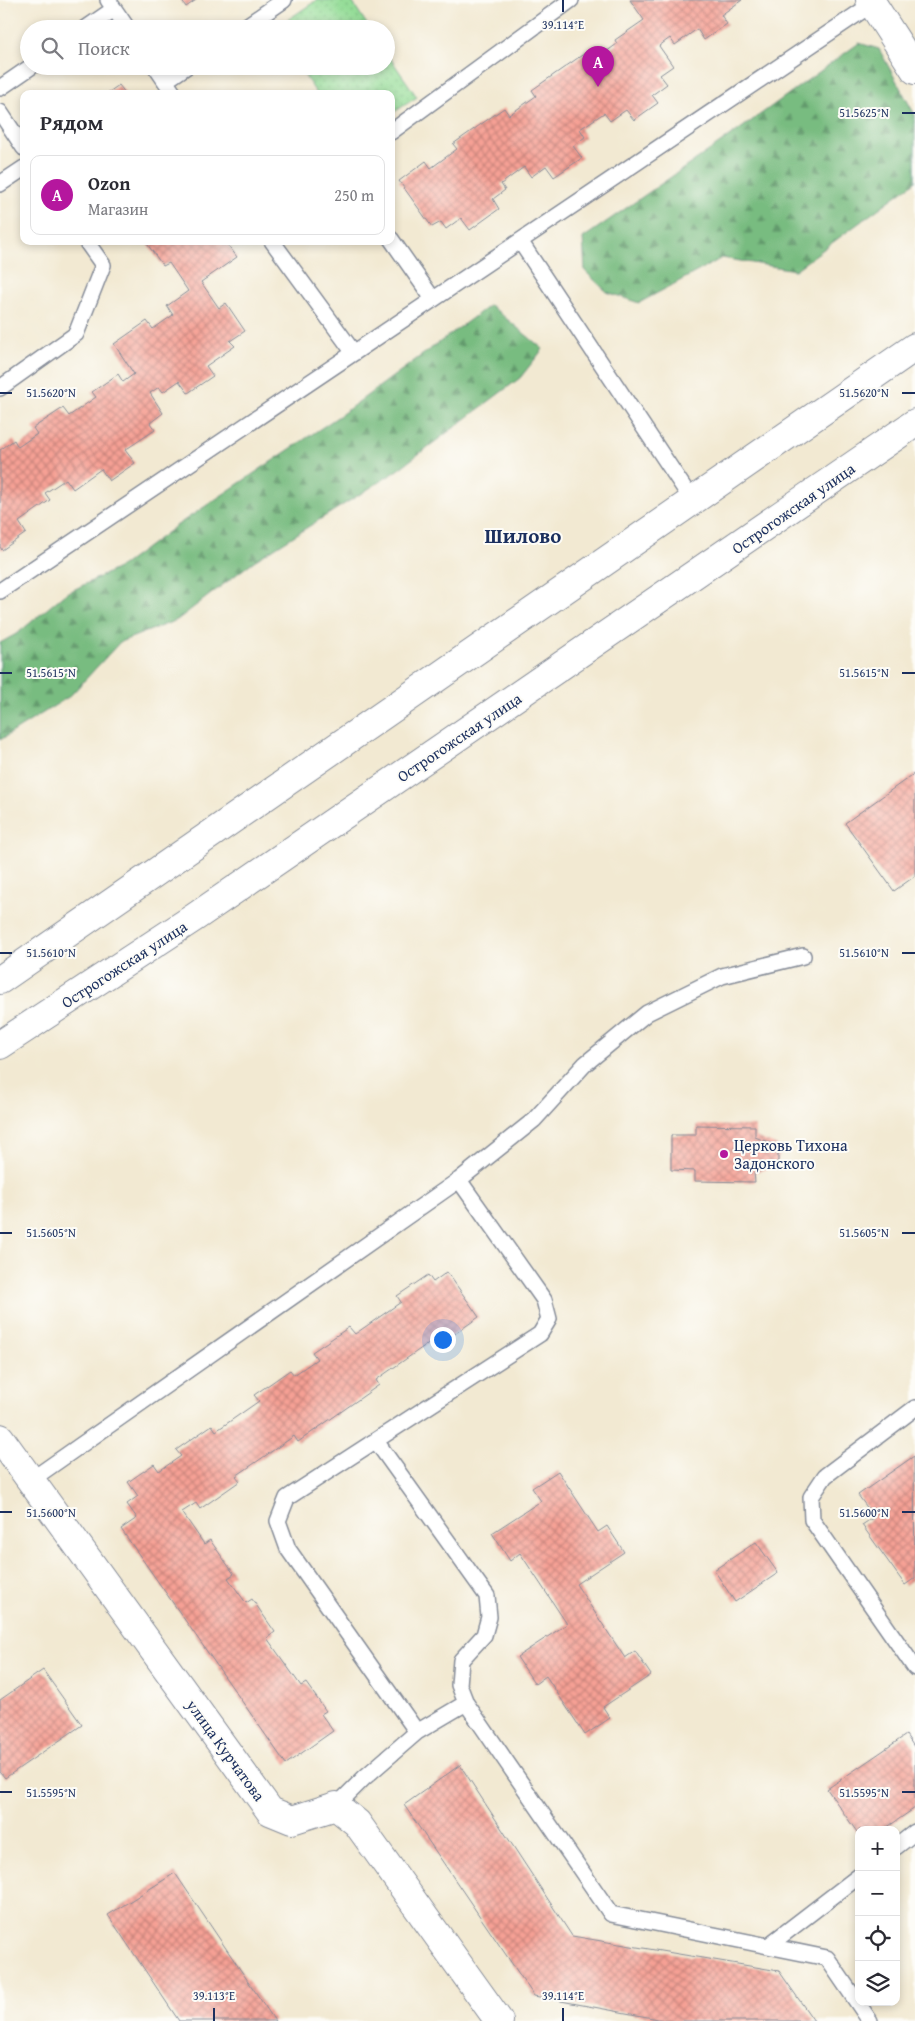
<!DOCTYPE html>
<html lang="ru">
<head>
<meta charset="utf-8">
<style>
  :root { --surface:#fff; --page:#f7f7f7; --text:#2b2b33; --muted:#7c7c81; --line:#e1e1e2; --accent:#b5179e }
  body { margin:0; font-family:"Gentium Book Plus",serif; background:var(--page); color:var(--text) }
  .controls { position:absolute; right:15px; bottom:15px; display:grid; overflow:hidden; border-radius:10px; box-shadow:0 2px 8px #0003 }
  .controls button { width:45px; height:45px; display:grid; place-items:center; padding:0; border:0; border-bottom:1px solid var(--line); background:var(--surface); color:var(--text); font:25px sans-serif }
  .you { position:absolute; left:442px; top:1339px; width:18px; height:18px; margin:-12px; border:4px solid #fff; border-radius:50%; background:#1a73e8; box-shadow:0 0 0 8px #1a73e833 }
  .badge { display:grid; place-items:center; width:32px; height:32px; border-radius:50%; background:var(--accent); color:#fff; font-size:16px; font-weight:700 }
  .pin { position:absolute; translate:-50% -41px; filter:drop-shadow(0 1px 2px #0008) }
  .pin::after { content:''; position:absolute; top:26px; width:18px; height:15px; background:inherit; clip-path:polygon(0 0,100% 0,50% 100%) }
  .list { margin:0; padding:0; list-style:none }
  h2 { display:flex; justify-content:space-between; align-items:center; height:65px; margin:0; padding:0 20px; font-size:21px }
  h2 small { font-size:16px; font-weight:400; color:var(--muted) }
  .list li { display:grid; grid-template-columns:32px 1fr auto; gap:15px; align-items:center; box-sizing:border-box; height:80px; margin:0 10px 10px; padding:0 10px; border:1px solid var(--line); border-radius:10px }
  .list b { display:block; font-size:19px; white-space:nowrap }
  .list p { margin:0; font-size:16px; white-space:nowrap; color:var(--muted) }
  .list em { font-size:16px; font-style:normal; color:var(--muted) }
  .icon { flex:none; width:28px; height:28px; fill:none; stroke:currentColor; stroke-width:2; stroke-linecap:round; stroke-linejoin:round }
  .map { position:relative; flex:none; width:915px; height:2021px; overflow:hidden }
  .search { position:absolute; background:var(--surface); box-shadow:0 2px 8px #0003; left:20px; top:20px; width:375px; height:55px; display:flex; align-items:center; gap:12px; box-sizing:border-box; padding:0 18px; border-radius:28px; color:var(--muted); font-size:19px }
  .panel { position:absolute; background:var(--surface); box-shadow:0 2px 8px #0003; left:20px; top:90px; width:375px; height:155px; border-radius:10px }
  .map>svg:first-child { display:block }
  .forest { fill:url(#forest-firs); stroke:#4a766f }
  .park { fill:url(#park-dots); stroke:#58867b }
  .building { fill:url(#building-cross-hatch) }
  .lines { fill:none; stroke-linecap:round; stroke-linejoin:round }
  .lane-casing { stroke:#868c98; stroke-width:18 }
  .street-casing { stroke:#868c98; stroke-width:30 }
  .secondary-casing { stroke:#868c98; stroke-width:30 }
  .lane { stroke:#fff; stroke-width:15 }
  .street { stroke:#fff; stroke-width:28 }
  .secondary { stroke:#fff; stroke-width:28 }
  .ticks { fill:none; stroke:#1b2f5e; stroke-width:2 }
  .poi-dot { fill:#b5179e; stroke:#fdfcf7; stroke-width:2 }
  .labels { text-anchor:middle; dominant-baseline:central; stroke-width:4; stroke-linejoin:round; paint-order:stroke }
  .street-label { font-size:16px; fill:#1b2f5e; stroke:#fdfcf7 }
  .poi-label { font-size:16px; fill:#1b2f5e; stroke:#fdfcf7; text-anchor:start }
  .district-label { font-size:21px; font-weight:bold; fill:#1b2f5e; stroke:#fdfcf7 }
  .ticks-label { font-size:12px; text-anchor:middle; fill:#1b2f5e; stroke:#fdfcf7; stroke-width:4; stroke-linejoin:round; paint-order:stroke }
</style>
</head>
<body>
<div class="map">
<svg width="915" height="2021" viewBox="0 0 915 2021">
  <defs>
    <pattern id="forest-firs" width="22" height="20" patternUnits="userSpaceOnUse" patternTransform="scale(1.25)"><rect width="22" height="20" fill="#78bc80"/><path d="M5 1l3.5 6h-7zM16 11l3.5 6h-7z" fill="#62996c"/></pattern>
    <pattern id="park-dots" width="8" height="8" patternUnits="userSpaceOnUse" patternTransform="scale(1.25)"><rect width="8" height="8" fill="#95dd98"/><path d="M2 2h.1M6 6h.1" fill="none" stroke="#80be85" stroke-width="1.8" stroke-linecap="round"/></pattern>
    <pattern id="building-cross-hatch" width="8" height="8" patternUnits="userSpaceOnUse" patternTransform="scale(1.25)"><rect width="8" height="8" fill="#f6a094"/><path d="M0 0l8 8M0 8l8-8" fill="none" stroke="#c6837c"/></pattern>
  </defs>
  <rect width="100%" height="100%" fill="#fdfcf7"/>
  <filter id="ink" filterUnits="userSpaceOnUse"><feTurbulence type="fractalNoise" baseFrequency=".02" numOctaves="2"/><feDisplacementMap in="SourceGraphic" scale="10" xChannelSelector="R" yChannelSelector="G"/><feConvolveMatrix kernelMatrix="1 2 1 2 8 2 1 2 1" color-interpolation-filters="sRGB"/></filter>
  <filter id="wash" filterUnits="userSpaceOnUse"><feTurbulence type="fractalNoise" baseFrequency=".0096" numOctaves="4" result="noise"/><feDisplacementMap in="SourceGraphic" scale="20" xChannelSelector="R" yChannelSelector="G"/><feGaussianBlur stdDeviation="1.12" result="paint"/><feColorMatrix in="noise" values="0 0 0 0 0 0 0 0 0 0 0 0 0 0 0 0 0 1.4 0 .05"/><feComposite in="paint" operator="in"/></filter>
  <g filter="url(#wash)">
    <rect width="100%" height="100%" fill="#f2e9d2"/>
    <!-- forest -->
    <path class="forest" d="M859 43 879 49 915 115V182L795 270 722 258 639 303 607 292 585 271 583 238 736 132Z
      M490 305 543 349 520 378 392 474 254 561 177 620 120 642 70 696 0 740V643L18 633 65 594 122 566 176 526 342 414Z"/>
    <!-- park -->
    <path class="park" d="M317 0H351L370 29H274Z
      M386 52 417 97 391 114V94H317L298 66H386Z"/>
    <g id="blocks">
      <!-- building -->
      <path class="building" d="M181 0H196L186 7Z
        M630 0H742L721 15 727 24 704 40 697 29 675 45 670 38 659 46 673 66 660 75 667 84 652 95 658 103 634 120 626 110 610 121 604 113 580 129 585 137 573 146 582 158 554 177 546 166 531 177 524 167 501 184 505 190 493 199 499 209 470 230 461 218 446 229 441 222 432 227 399 181 426 161 431 168 457 149 453 144 504 108 509 115 536 96 532 90 585 53 592 62 617 44 615 40 644 20Z
        M119 85 126 94H106Z
        M145 241H218L219 243 225 241 237 257 201 282 219 308 226 303 245 331 230 341 235 346 206 366 213 376 188 393 179 381 163 392 159 387 150 393 163 413 150 423 155 430 125 450 135 463 109 481 101 469 73 489 66 479 45 493 50 500 19 522 26 533 2 550 0 547V450L14 440 18 447 37 434 33 428 63 408 69 416 96 397 92 392 118 374 123 382 134 374 114 344 147 321 153 329 173 315 167 306 188 291 169 263 163 266Z
        M915 773V876L894 891 845 823Z
        M696 1125 755 1126V1137L778 1146V1161L768 1169 754 1172 755 1182 695 1181V1171L671 1170V1135H696Z
        M447 1272 479 1317 437 1346 433 1340 376 1380 379 1385 298 1442 294 1436 236 1476 240 1481 200 1509 196 1503 182 1512 204 1544 210 1540 234 1574 228 1578 246 1603 252 1599 275 1632 267 1638 301 1686 306 1683 326 1711 321 1714 333 1731 286 1764 121 1529 137 1518 127 1504 138 1496 128 1482 154 1464 159 1471 181 1456 176 1450 212 1425 216 1431 259 1401 254 1395 290 1370 294 1375 317 1359 312 1352 330 1340 349 1327 355 1334 401 1302 397 1296 428 1275 433 1282Z
        M914 1456 915 1578 905 1585 862 1525 874 1517 858 1495Z
        M558 1471 598 1532 607 1526 624 1552 576 1584 625 1658 635 1651 651 1675 603 1707 610 1718 585 1735 546 1676 535 1684 517 1657 567 1624 520 1553 510 1561 492 1533 541 1501 532 1488Z
        M756 1542 778 1573 735 1602 714 1570Z
        M43 1670 82 1725 5 1778 0 1772V1700Z
        M906 1735 915 1748V1808L883 1830H859V1835L827 1789Z
        M460 1765 572 1936 779 1971 814 2021H669L534 1996 404 1805Z
        M175 1873 275 2021H179L108 1915Z"/>
    </g>
  </g>
  <g filter="url(#ink)">
    <use href="#blocks" fill-opacity="0" stroke="#868c98" stroke-width="1"/>
    <g class="lines">
      <!-- lane casing -->
      <g class="lane-casing">
        <path id="lane" d="M108 0 128 29
          M85 29 114 9
          M242 29 284 0
          M155 66 174 94
          M165 81 187 66
          M0 88 32 66
          M0 112 24 148
          M391 132 571 0
          M0 184 24 168
          M391 239 433 299
          M272 241 354 353
          M520 241 692 500
          M0 388 76 334 103 265 86 241
          M0 591 878 0
          M915 1408 825 1476 811 1497 812 1520 915 1668
          M376 1441 487 1596 489 1617 484 1635 461 1660 459 1685 466 1703
          M31 1480 459 1180 534 1120 585 1064 647 1013 722 976 803 956
          M417 1732 466 1703 611 1914 827 1958 870 2021
          M336 1806 364 1778 417 1732 288 1549 278 1521 287 1498 540 1334 549 1319 544 1300 459 1180
          M896 1847 915 1832
          M768 1946 859 1876"/>
      </g>
      <!-- street casing -->
      <g class="street-casing">
        <path id="street" d="M870 0 915 70
          M0 1438 270 1811 292 1820 336 1806 357 1823 499 2021"/>
      </g>
      <!-- secondary casing -->
      <g class="secondary-casing">
        <path id="secondary" d="M0 980 915 347
          M0 1045 195 917 915 423"/>
      </g>
      <!-- lane -->
      <use href="#lane" class="lane"/>
      <!-- street -->
      <use href="#street" class="street"/>
      <!-- secondary -->
      <use href="#secondary" class="secondary"/>
    </g>
  </g>
  <!-- ticks -->
  <path class="ticks" d="M563 0V12M902 113H915M0 393H12M902 393H915M0 673H12M902 673H915M0 953H12M902 953H915M0 1233H12M902 1233H915M0 1512H12M902 1512H915M0 1792H12M902 1792H915M214 2008V2021M563 2008V2021"/>
  <!-- markers -->
  <circle class="poi-dot" cx="724" cy="1154" r="5"/>
  <g class="labels">
    <!-- street labels -->
    <g class="street-label">
      <text transform="translate(793 508) rotate(-35)">Острогожская улица</text>
      <text transform="translate(459 737) rotate(-34)">Острогожская улица</text>
      <text transform="translate(124 964) rotate(-33)">Острогожская улица</text>
      <text transform="translate(226 1750) rotate(54)">улица Курчатова</text>
    </g>
    <!-- poi labels -->
    <g class="poi-label">
      <text x="734" y="1145">Церковь Тихона<tspan x="734" dy="18">Задонского</tspan></text>
    </g>
    <!-- district labels -->
    <g class="district-label">
      <text x="523" y="535">Шилово</text>
    </g>
  </g>
  <g class="ticks-label">
    <text x="563" y="29">39.114°E</text>
    <text x="864" y="117">51.5625°N</text>
    <text x="51" y="397">51.5620°N</text>
    <text x="864" y="397">51.5620°N</text>
    <text x="51" y="677">51.5615°N</text>
    <text x="864" y="677">51.5615°N</text>
    <text x="51" y="957">51.5610°N</text>
    <text x="864" y="957">51.5610°N</text>
    <text x="51" y="1237">51.5605°N</text>
    <text x="864" y="1237">51.5605°N</text>
    <text x="51" y="1517">51.5600°N</text>
    <text x="864" y="1517">51.5600°N</text>
    <text x="51" y="1797">51.5595°N</text>
    <text x="864" y="1797">51.5595°N</text>
    <text x="214" y="2000">39.113°E</text>
    <text x="563" y="2000">39.114°E</text>
  </g>
</svg>
<div class="controls">
<button>+</button>
<button>−</button>
<button><svg class="icon" aria-label="locate" viewBox="0 0 24 24"><circle cx="12" cy="12" r="6"/><path d="M12 2v4M12 18v4M2 12h4M18 12h4"/></svg></button>
<button><svg class="icon" aria-label="layers" viewBox="0 0 24 24"><path d="M12 4l9 5-9 5-9-5zM3 14l9 5 9-5"/></svg></button>
</div>
<div class="you"></div>
<div class="pin badge" style="left:598px;top:87px">A</div>
<div class="search"><svg class="icon" aria-label="search" viewBox="0 0 24 24"><circle cx="10" cy="10" r="6"/><path d="M15 15l6 6"/></svg>Поиск</div>
<section class="panel">
<h2>Рядом<small></small></h2>
<ul class="list">
<li><span class="badge">A</span><div><b>Ozon</b><p>Магазин</p></div><em>250 m</em></li>
</ul>
</section>
</div>
</body>
</html>
